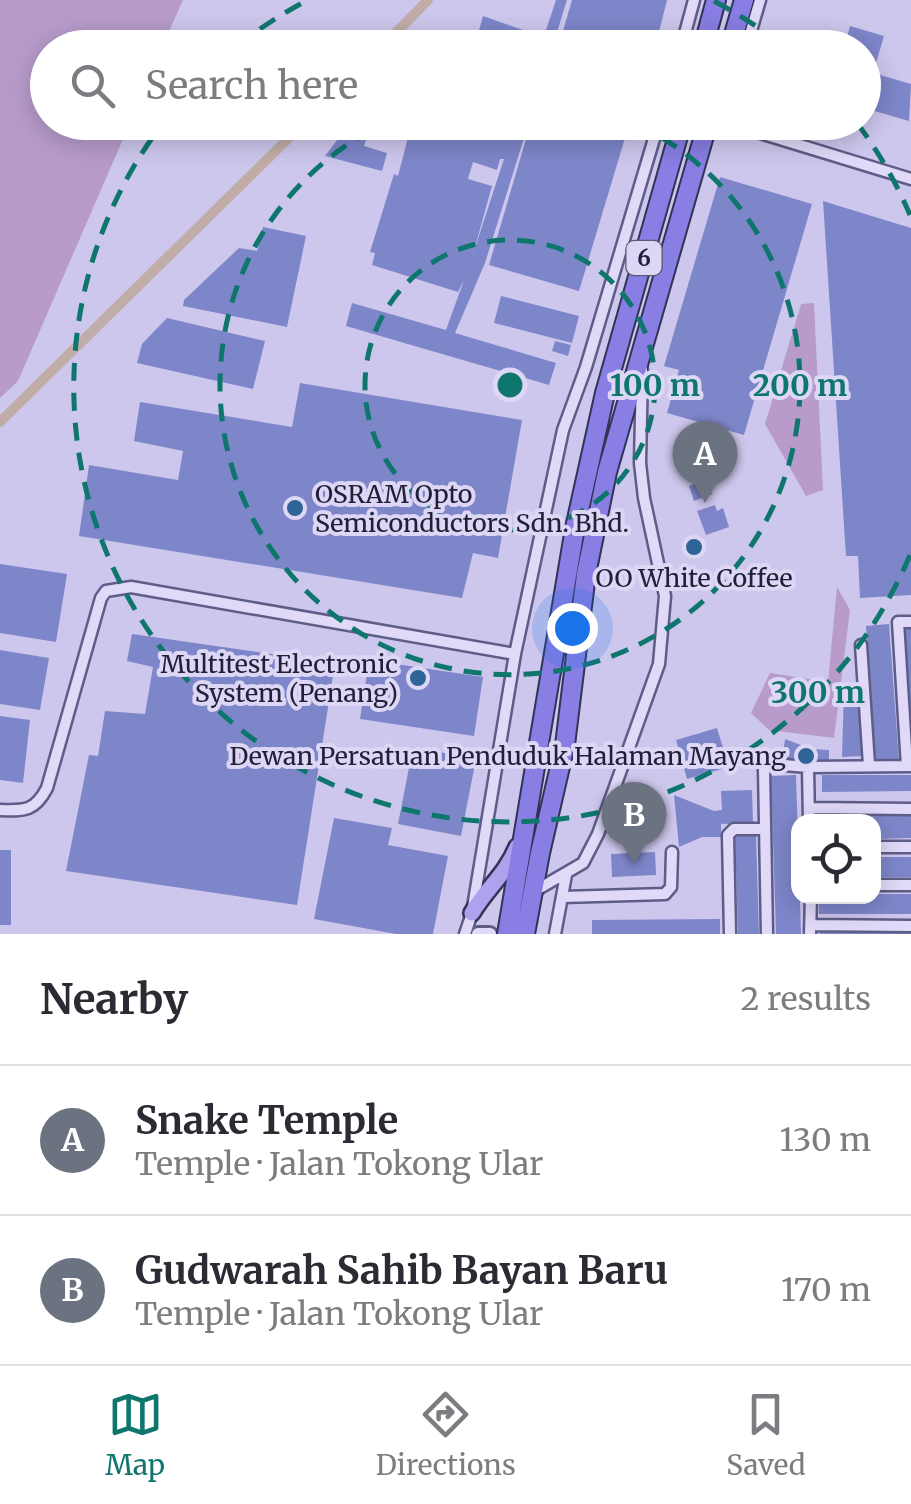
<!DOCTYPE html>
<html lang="en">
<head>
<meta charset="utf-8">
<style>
  :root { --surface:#fff; --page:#f7f7f7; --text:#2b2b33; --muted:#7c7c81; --line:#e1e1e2; --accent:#0f766e }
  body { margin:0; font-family:Merriweather,serif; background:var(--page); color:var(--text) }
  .controls { position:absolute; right:30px; bottom:30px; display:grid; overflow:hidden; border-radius:20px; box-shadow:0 5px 25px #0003 }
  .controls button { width:90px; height:90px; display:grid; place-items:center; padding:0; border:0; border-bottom:2px solid var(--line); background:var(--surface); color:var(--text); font:50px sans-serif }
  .you { position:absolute; left:572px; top:628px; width:35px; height:35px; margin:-25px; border:8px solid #fff; border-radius:50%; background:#1a73e8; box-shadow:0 0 0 15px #1a73e833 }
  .badge { display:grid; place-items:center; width:65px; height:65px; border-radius:50%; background:var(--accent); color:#fff; font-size:32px; font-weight:700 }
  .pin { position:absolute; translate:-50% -82px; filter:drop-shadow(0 2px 5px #0008) }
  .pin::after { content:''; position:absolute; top:52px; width:35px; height:30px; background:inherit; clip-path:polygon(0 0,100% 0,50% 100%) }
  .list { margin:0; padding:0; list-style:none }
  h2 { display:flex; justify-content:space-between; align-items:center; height:130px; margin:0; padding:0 40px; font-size:42px }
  h2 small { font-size:32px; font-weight:400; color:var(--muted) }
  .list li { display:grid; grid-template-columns:65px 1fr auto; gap:30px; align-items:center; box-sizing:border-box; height:150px; padding:0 40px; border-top:2px solid var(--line) }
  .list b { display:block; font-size:38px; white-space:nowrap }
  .list p { margin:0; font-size:32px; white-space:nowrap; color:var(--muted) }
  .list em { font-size:32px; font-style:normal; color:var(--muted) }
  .icon { flex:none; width:55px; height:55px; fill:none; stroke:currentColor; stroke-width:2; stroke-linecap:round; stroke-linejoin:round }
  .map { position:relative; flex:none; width:911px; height:934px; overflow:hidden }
  .search { position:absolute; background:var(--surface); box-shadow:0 5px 25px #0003; left:30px; right:30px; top:30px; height:110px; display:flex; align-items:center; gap:25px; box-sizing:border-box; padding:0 35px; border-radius:55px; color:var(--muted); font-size:38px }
  .sheet { height:430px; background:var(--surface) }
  nav { display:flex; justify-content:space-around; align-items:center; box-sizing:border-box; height:140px; border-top:2px solid var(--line); background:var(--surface); font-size:28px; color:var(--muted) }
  nav a { display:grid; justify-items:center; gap:5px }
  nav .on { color:var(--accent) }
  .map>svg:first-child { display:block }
  .green { fill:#b89bcb }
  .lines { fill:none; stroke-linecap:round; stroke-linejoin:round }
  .canal { stroke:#c1ada8; stroke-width:10 }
  .building { fill:#7e86ca; fill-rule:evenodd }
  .minor-casing { stroke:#5e5d88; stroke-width:15 }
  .tertiary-casing { stroke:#5e5d88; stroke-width:18 }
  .primary-casing { stroke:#313357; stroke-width:20 }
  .trunk-casing { stroke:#313357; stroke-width:22 }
  .minor { stroke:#e0daf8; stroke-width:10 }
  .tertiary { stroke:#e0daf8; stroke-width:12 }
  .primary { stroke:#aea1ee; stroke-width:15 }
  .trunk { stroke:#887ee4; stroke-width:18 }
  .ring { fill:none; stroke:#0f766e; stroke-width:5; stroke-dasharray:18 12 }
  .poi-dot { fill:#2f6496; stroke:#ddd7f5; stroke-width:4 }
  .labels { text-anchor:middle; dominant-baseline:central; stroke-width:8; stroke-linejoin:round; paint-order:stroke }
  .shield { fill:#ddd7f5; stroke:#595871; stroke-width:2.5 }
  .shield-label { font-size:22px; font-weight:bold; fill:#202139 }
  .poi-label { font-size:25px; fill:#202139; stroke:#ddd7f5; text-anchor:end }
  .centre { fill:#0f766e; stroke:#ddd7f5; stroke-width:5 }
  .ring-label { font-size:30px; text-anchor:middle; font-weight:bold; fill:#0f766e; stroke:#ddd7f5; stroke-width:8; stroke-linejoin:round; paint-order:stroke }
</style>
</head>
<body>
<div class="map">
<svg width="911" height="934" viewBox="0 0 911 934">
  <rect width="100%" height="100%" fill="#cec7ed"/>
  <!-- green -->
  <path class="green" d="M0 0H183L162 47 48 48V122L130 123 18 381 0 398Z
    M814 303 823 490 806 496 765 424 801 304Z
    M837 587 850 610 834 738 769 730 751 713 770 673 828 682Z"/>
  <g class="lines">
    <!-- canal -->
    <path class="canal" d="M381 48 428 0
      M0 422 305 122"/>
  </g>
  <!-- building -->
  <path class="building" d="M556 0H567L552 48H540Z
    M572 0H667L655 48H558Z
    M483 16 537 35 533 48H474Z
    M850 26 884 36 873 73 911 84 909 121 864 108V48H844Z
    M351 122H372L364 146 387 153 382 171 325 156Z
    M412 122H509L513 125 512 135 516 122H529L485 263 455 333 556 363 549 385 346 326 352 303 446 330 464 280 458 292 372 265 375 253 370 252 394 174 398 176ZM500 159H504L473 254 492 186 468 179 473 162 497 170Z
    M531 122H572L625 138 579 291 489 265Z
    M720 177 812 204 744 435 667 413 679 370 664 366Z
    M823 201 911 228V595L860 598 858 556H846Z
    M263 227 306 236 287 327 183 306 184 300 239 248 257 251Z
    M501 296 579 316 572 343 494 323Z
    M167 318 265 341 253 389 137 363 142 344Z
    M555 341 571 345 568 356 552 351Z
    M300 383 522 420 498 558 473 553 462 598 79 536 89 465 178 480 183 451 134 441 140 402 292 427Z
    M706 480 712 494 694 501 689 486Z
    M715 505 717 511 723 508 729 527 706 535 697 511Z
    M0 564 67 574 56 642 0 633Z
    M889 624 899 761 875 763 866 626Z
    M904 626H911V710L908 711Z
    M132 634 335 663 297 905 66 871 89 755 98 756 105 711 145 714 153 667 127 661Z
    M0 650 49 658 40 710 0 704Z
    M369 660 483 677 474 736 360 719Z
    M861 687 863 756 842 757 844 689Z
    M0 716 30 720 23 783 0 780Z
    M717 728 729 767 687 779 676 740Z
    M785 739 811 749 829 750V762H782Z
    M413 747 476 759 461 836 398 824Z
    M796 775 801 934H776L771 776Z
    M822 775H911V791L822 792Z
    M752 790 753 823 721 824V837H702L679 847 674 795 714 811 722 810 721 791Z
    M911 815V838L874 839V822H821V816Z
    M334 818 392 828 388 845 448 856 433 934H396L314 919Z
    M756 835 759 934H738L735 836Z
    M0 850H11V925H0Z
    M655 852 656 875 612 877 611 854Z
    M874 857H911V877H874Z
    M874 894H911V914H819V896H874Z
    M720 919V934H592V920Z
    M820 929 911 930V934H820Z"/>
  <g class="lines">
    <!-- minor casing -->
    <g class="minor-casing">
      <path id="minor" d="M681 48 694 0
        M746 48 760 0
        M724 122 911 179
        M861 645 869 765
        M497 755 536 761
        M907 766 898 622H911
        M808 767 809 822
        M809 808 911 809
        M0 810C25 811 35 811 47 788L101 598 106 591 131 587 515 654
        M874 847H911
        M874 885H911
        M533 892 583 863 598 834 659 664 665 596 644 498 640 463 642 370
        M563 897 665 894 671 887 672 852
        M811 925 911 926
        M465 934 472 913 515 654 563 430 586 367 659 122
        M555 934 566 875
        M730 934 728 835 734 829H764
        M767 934 764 769 771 764 808 767 911 766
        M810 934 811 896"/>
    </g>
    <!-- tertiary casing -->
    <g class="tertiary-casing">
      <path id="tertiary" d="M478 934H490"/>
    </g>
    <!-- primary casing -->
    <g class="primary-casing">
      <path id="primary" d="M472 913C486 889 506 874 517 847"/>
    </g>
    <!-- trunk casing -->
    <g class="trunk-casing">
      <path id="trunk" d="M703 48 716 0
        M730 48 744 0
        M507 934 575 528 605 393 682 122
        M525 934 540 853 565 745 586 574 607 472 708 122"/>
    </g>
    <!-- minor -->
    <use href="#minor" class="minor"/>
    <!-- tertiary -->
    <use href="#tertiary" class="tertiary"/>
    <!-- primary -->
    <use href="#primary" class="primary"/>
    <!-- trunk -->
    <use href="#trunk" class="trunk"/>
  </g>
  <!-- distance rings -->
  <g class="ring">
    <circle cx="510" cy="385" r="145"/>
    <path d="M635 123A290 290 0 1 1 385 123"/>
    <path d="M910 555A435 435 0 1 1 163 123M236 47A435 435 0 0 1 306 1M714 1A435 435 0 0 1 784 47M857 123A435 435 0 0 1 910 215"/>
  </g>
  <!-- markers -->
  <g class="poi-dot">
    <circle cx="295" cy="508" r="10"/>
    <circle cx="694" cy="547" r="10"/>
    <circle cx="418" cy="678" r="10"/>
    <circle cx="806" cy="756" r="10"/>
  </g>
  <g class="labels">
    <!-- shield labels -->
    <rect class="shield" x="626.5" y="241" width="35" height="34" rx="8"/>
    <g class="shield-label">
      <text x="644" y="258">6</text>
    </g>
    <!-- poi labels -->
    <g class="poi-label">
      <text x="315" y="494" text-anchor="start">OSRAM Opto<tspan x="315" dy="29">Semiconductors Sdn. Bhd.</tspan></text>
      <text x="694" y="578" text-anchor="middle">OO White Coffee</text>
      <text x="398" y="664">Multitest Electronic<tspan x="398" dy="29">System (Penang)</tspan></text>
      <text x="786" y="756">Dewan Persatuan Penduduk Halaman Mayang</text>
    </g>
  </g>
  <circle cx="510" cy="385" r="15" class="centre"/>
  <g class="ring-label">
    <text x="655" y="396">100 m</text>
    <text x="800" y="396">200 m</text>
    <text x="818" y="703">300 m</text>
  </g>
</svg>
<div class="controls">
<button><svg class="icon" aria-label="locate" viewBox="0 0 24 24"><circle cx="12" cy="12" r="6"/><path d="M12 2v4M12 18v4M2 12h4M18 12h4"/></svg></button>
</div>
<div class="you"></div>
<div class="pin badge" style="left:705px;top:503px;background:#6b7280">A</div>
<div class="pin badge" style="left:634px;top:864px;background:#6b7280">B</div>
<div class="search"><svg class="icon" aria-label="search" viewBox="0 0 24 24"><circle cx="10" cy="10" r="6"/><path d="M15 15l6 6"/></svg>Search here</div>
</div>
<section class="sheet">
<h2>Nearby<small>2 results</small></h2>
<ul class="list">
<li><span class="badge" style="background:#6b7280">A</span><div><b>Snake Temple</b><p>Temple · Jalan Tokong Ular</p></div><em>130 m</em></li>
<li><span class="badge" style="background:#6b7280">B</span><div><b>Gudwarah Sahib Bayan Baru</b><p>Temple · Jalan Tokong Ular</p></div><em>170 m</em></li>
</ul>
</section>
<nav>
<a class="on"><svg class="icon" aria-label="map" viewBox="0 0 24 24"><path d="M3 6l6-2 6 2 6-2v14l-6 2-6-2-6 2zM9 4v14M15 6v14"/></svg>Map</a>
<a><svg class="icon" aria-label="directions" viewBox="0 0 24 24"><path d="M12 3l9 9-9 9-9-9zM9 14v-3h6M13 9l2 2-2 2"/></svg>Directions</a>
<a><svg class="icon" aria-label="saved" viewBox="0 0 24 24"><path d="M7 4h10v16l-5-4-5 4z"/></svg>Saved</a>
</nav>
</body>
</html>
